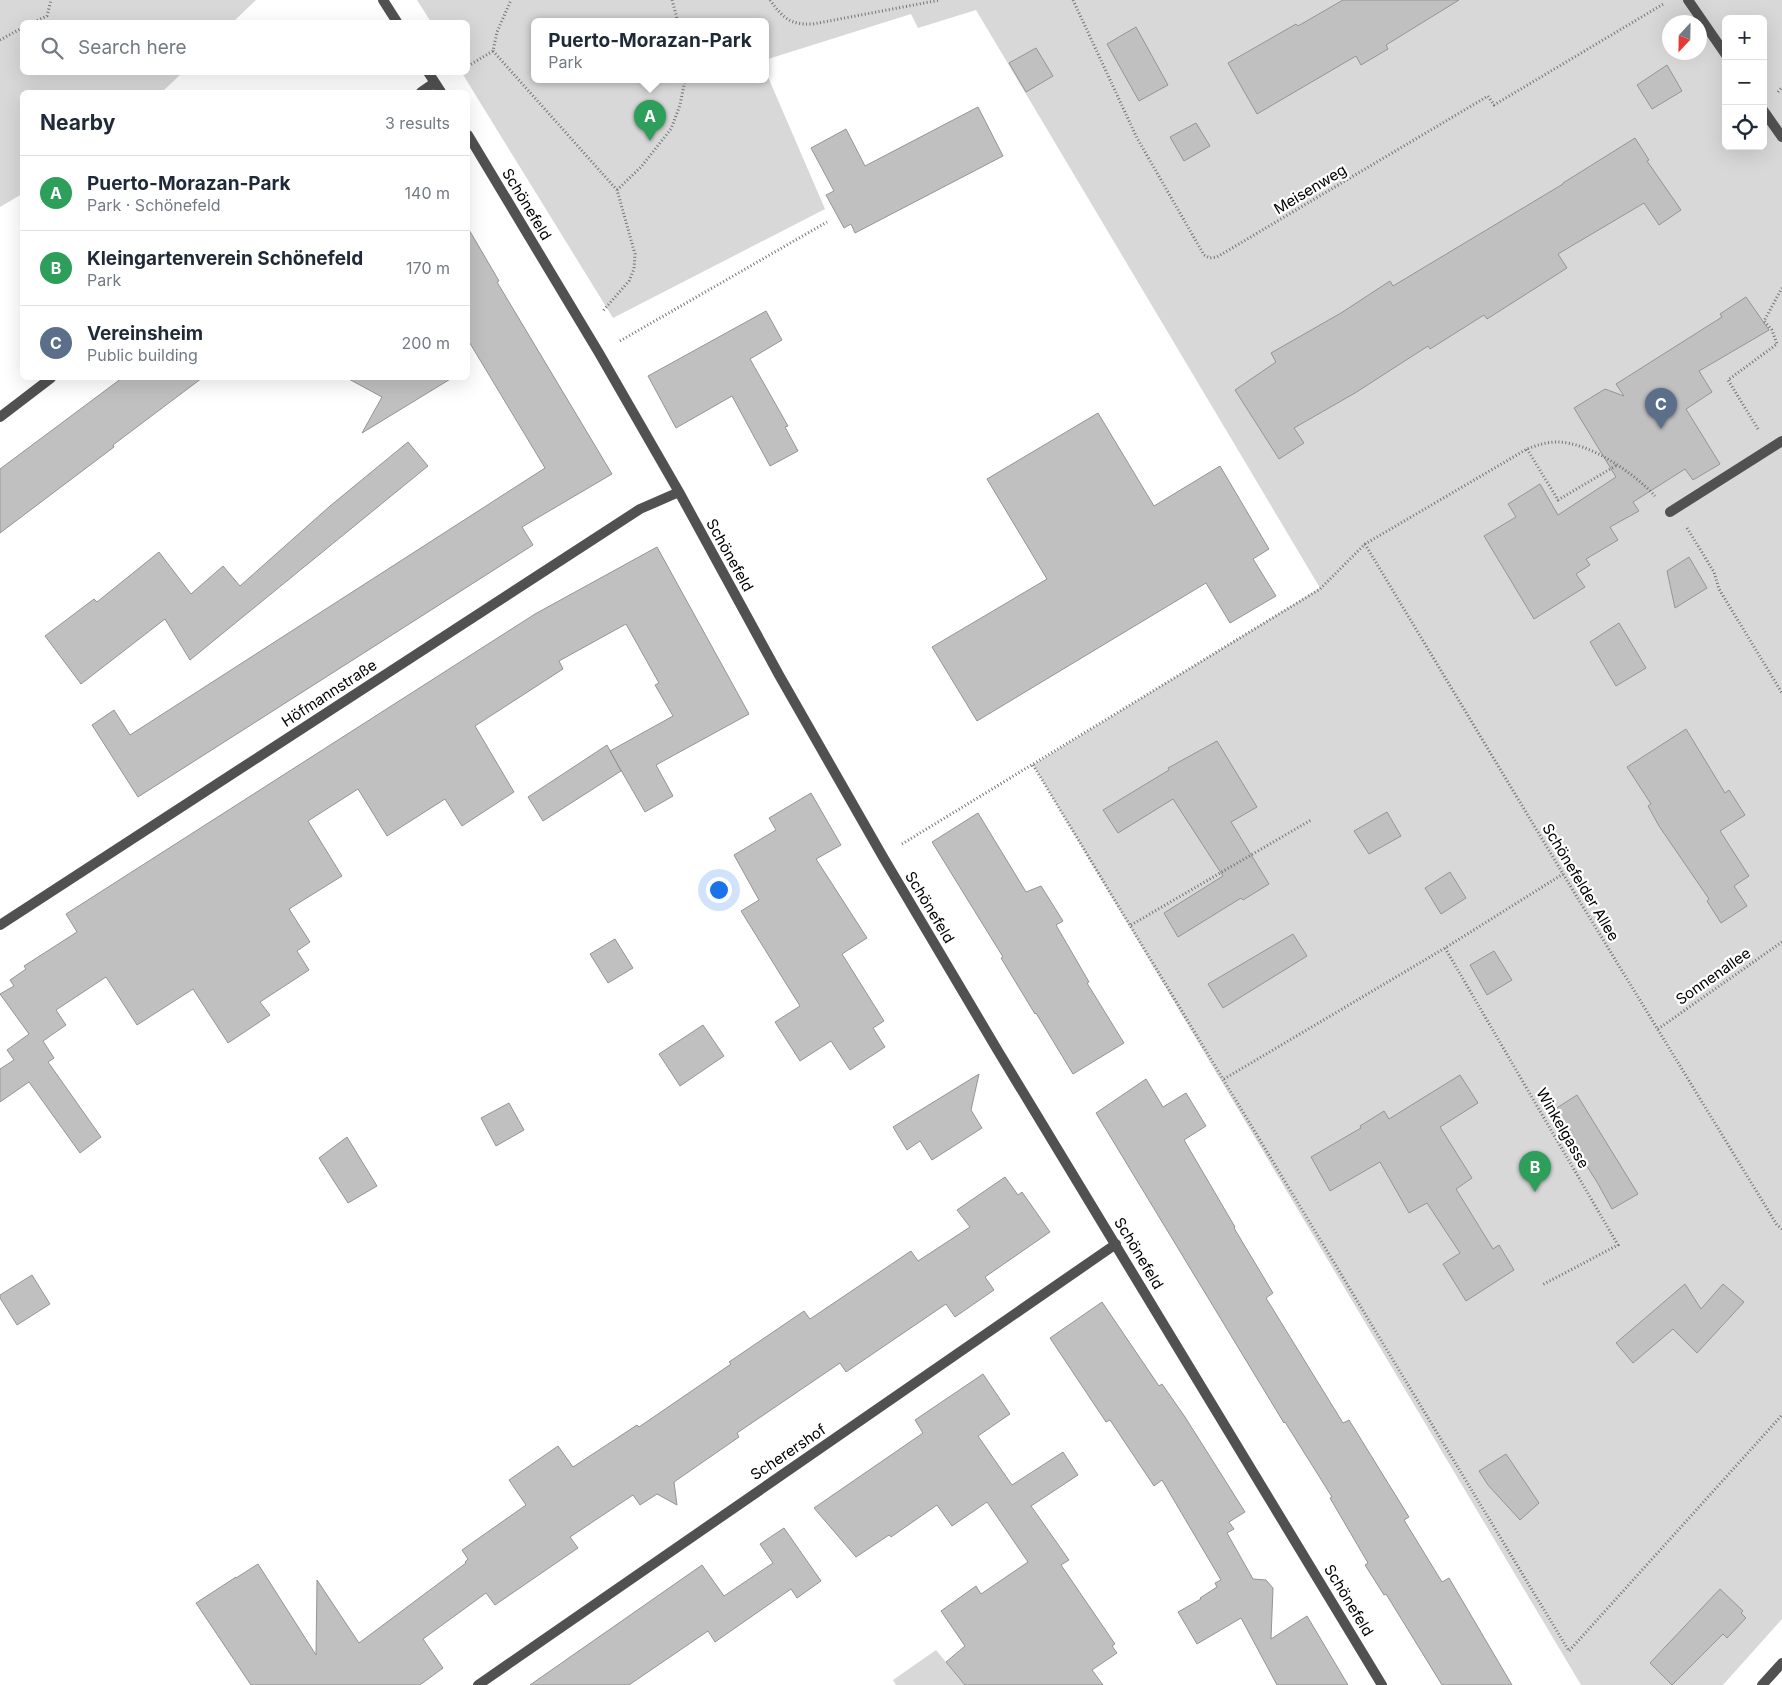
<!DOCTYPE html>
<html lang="en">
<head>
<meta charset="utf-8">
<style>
  :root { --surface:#fff; --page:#f2f2f3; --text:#1f2937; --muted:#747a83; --line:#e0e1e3; --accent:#000 }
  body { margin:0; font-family:Inter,sans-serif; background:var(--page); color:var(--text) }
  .controls { position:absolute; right:15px; top:15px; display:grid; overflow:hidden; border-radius:8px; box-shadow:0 5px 20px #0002 }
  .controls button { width:45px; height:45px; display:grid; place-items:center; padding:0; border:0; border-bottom:1px solid var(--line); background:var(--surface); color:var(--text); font:25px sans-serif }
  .compass { position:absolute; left:1662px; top:15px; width:45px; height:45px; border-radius:50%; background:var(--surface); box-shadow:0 5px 20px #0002; rotate:202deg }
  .you { position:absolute; left:718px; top:889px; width:18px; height:18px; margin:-12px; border:4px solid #fff; border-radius:50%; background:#1a73e8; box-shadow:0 0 0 8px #1a73e833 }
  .badge { display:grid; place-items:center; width:32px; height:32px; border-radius:50%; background:var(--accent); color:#fff; font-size:16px; font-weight:700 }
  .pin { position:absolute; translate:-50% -41px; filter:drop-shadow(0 1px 2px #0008) }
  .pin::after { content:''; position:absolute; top:26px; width:18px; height:15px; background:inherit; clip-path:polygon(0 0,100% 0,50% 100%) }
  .popup { position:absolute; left:531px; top:18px; width:238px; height:65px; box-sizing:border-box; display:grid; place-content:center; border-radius:8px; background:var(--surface); filter:drop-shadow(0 1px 4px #0005); font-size:16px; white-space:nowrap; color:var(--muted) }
  .popup b { font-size:19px; color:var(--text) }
  .popup::after { content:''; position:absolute; left:50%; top:100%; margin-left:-10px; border:10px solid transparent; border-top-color:var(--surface) }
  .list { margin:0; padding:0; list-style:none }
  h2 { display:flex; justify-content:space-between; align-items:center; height:65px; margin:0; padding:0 20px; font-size:21px }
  h2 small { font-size:16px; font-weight:400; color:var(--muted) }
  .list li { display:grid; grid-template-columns:32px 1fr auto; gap:15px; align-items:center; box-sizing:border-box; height:75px; padding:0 20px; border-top:1px solid var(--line) }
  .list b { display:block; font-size:19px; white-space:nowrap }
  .list p { margin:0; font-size:16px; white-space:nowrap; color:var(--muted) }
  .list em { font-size:16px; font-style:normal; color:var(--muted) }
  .icon { flex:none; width:28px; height:28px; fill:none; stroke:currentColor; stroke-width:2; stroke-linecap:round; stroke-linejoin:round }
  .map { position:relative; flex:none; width:1782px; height:1685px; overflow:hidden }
  .search { position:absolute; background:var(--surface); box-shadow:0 5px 20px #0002; left:20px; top:20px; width:450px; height:55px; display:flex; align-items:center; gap:12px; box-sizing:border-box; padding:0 18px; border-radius:8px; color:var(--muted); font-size:19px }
  .panel { position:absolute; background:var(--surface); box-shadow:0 5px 20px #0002; left:20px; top:90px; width:450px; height:290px; border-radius:8px }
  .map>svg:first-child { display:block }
  .green { fill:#d8d8d8; fill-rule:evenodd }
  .building { fill:#c0c0c0; stroke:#959595 }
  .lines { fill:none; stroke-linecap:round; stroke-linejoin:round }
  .path { stroke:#737373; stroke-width:3; stroke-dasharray:1 2.5; stroke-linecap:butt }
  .lane { stroke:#515151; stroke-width:10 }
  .street { stroke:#515151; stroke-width:10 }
  .labels { text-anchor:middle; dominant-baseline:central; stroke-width:4.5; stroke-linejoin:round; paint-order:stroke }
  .street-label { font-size:15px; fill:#000; stroke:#fff }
</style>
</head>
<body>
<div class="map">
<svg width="1782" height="1685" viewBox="0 0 1782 1685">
  <rect width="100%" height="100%" fill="#fff"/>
  <!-- green -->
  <path class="green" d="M0 0H256L233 22H22V72L182 73 162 92H22V194L0 207Z
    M417 0H1782V1619L1723 1685H1581L1033 765 1320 588 976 10 918 28 911 14 765 60V22H535V80H765V70L825 209 613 318 462 73 468 72V22H431ZM1726 19H1763V146H1726ZM1670 22H1700V52H1670Z
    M936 1650 965 1685H896L893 1680Z"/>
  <!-- building -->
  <path class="building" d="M1343 0H1459L1386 45 1388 49 1361 65 1356 56 1257 114 1228 63 1296 24 1298 26Z
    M1136 27 1168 85 1139 101 1107 44Z
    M1036 48 1053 76 1026 92 1009 63Z
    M1667 65 1682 91 1652 109 1637 85Z
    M978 107 1003 156 855 233 851 224 844 228 826 195 834 191 811 148 846 129 865 166Z
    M1196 123 1210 146 1184 161 1170 137Z
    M1635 138 1649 160 1647 161 1681 210 1659 225 1644 203 1558 254 1567 268 1487 319 1484 315 1430 349 1428 346 1355 393 1294 428 1304 443 1279 459 1235 390 1276 362 1271 353 1341 313 1390 281 1393 286 1563 184V183Z
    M468 228 499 281 497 282 612 474 522 527 533 545 138 797 92 725 114 710 130 735 545 468 468 340Z
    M1746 297 1769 330 1699 371 1712 392 1686 409 1720 464 1693 480 1685 469 1633 502 1639 511 1610 527 1618 540 1586 559 1590 565 1576 574 1585 587 1534 619 1484 536 1516 517 1508 504 1540 484 1558 515 1616 477 1574 408 1605 389 1624 396 1616 384 1722 317 1720 314Z
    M766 311 782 340 750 359 788 426 785 427 798 451 770 466 732 396 676 428 648 376Z
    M122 378H202L113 445 114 447 0 533V469Z
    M347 378H452L362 433 382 397Z
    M1098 413 1154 506 1220 466 1269 549 1253 559 1276 596 1230 623 1206 583 977 721 932 647 1047 579 987 479Z
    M408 442 428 466 190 660 165 619 81 684 45 636 94 599 97 602 159 552 191 594 223 566 240 586 330 506Z
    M657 547 749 714 656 765 673 796 645 812 610 751 673 716 655 685 659 683 626 624 559 661 563 669 475 726 514 792 462 826 445 799 387 836 358 789 308 821 342 876 289 909 310 942 297 951 309 970 260 1002 270 1015 228 1043 193 989 137 1025 106 977 56 1010 66 1025 43 1041 54 1058 48 1062 101 1137 80 1153 29 1082 0 1102V1069L14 1060 7 1050 29 1034 0 994 14 986 10 980 26 969 24 966 77 932 66 914 535 614Z
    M1689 557 1707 588 1675 608 1667 571Z
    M1619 623 1646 668 1616 686 1590 642Z
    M1686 729 1725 793 1729 790 1745 815 1720 831 1749 876 1734 886 1747 906 1721 923 1707 901 1709 899 1659 826 1648 806 1651 804 1627 767Z
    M1217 741 1257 807 1231 822 1269 884 1243 900 1241 898 1178 937 1164 913 1223 876 1173 799 1118 833 1103 810 1169 770 1168 768Z
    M607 745 621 771 543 821 528 797Z
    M811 793 841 845 816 859 867 938 842 954 884 1021 873 1028 885 1047 850 1070 831 1041 800 1061 775 1022 800 1006 741 911 759 900 734 855 776 830 769 818Z
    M1387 812 1401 836 1369 854 1354 831Z
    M978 813 1026 892 1041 886 1063 921 1056 925 1089 982 1087 983 1124 1043 1073 1074 1036 1013 1035 1014 1001 958 1003 957 932 842Z
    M1450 872 1466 898 1441 914 1425 888Z
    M1293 934 1307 956 1223 1008 1208 984Z
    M615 939 633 968 608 983 590 954Z
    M1494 951 1512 980 1487 995 1470 965Z
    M703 1025 724 1056 680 1086 659 1054Z
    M979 1074 971 1110 982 1128 932 1160 920 1141 907 1150 893 1127Z
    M1460 1075 1478 1103 1440 1127 1472 1178 1456 1189 1493 1249 1499 1245 1514 1270 1466 1301 1443 1264 1460 1253 1427 1203 1409 1213 1380 1162 1330 1191 1311 1157 1361 1128 1360 1126 1384 1111 1389 1119Z
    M1146 1079 1163 1107 1186 1093 1206 1126 1184 1140 1235 1227 1234 1228 1273 1293 1266 1298 1343 1423 1349 1420 1409 1517 1404 1520 1442 1582 1449 1578 1512 1685H1442L1386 1594 1384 1595 1365 1565 1368 1563 1330 1498 1332 1497 1285 1422 1284 1423 1096 1113Z
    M1577 1095 1638 1194 1612 1209 1597 1182 1552 1111Z
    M509 1103 524 1130 496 1146 481 1118Z
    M347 1137 377 1186 348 1203 319 1158Z
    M1005 1177 1018 1195 1022 1192 1050 1232 985 1277 994 1290 955 1317 946 1304 846 1372 840 1363 737 1433 739 1437 674 1482 677 1505 657 1494 640 1505 633 1495 570 1537 578 1548 495 1605 486 1593 423 1639 443 1668 420 1685H251L196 1603 236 1577V1578L258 1564 316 1655 317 1580 359 1643 466 1563 465 1562 468 1559 462 1550 526 1505 509 1480 558 1446 573 1467 637 1425 639 1427 731 1364 729 1362 804 1311 810 1319 911 1251 918 1261 970 1227 957 1210Z
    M32 1275 50 1304 17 1325 0 1298V1295Z
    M1685 1284 1701 1309 1723 1284 1744 1302 1697 1353 1673 1329 1633 1363 1616 1343Z
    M1102 1302 1159 1386 1162 1384 1185 1417 1245 1512 1229 1522 1234 1529 1227 1533 1253 1579 1266 1580 1273 1588 1271 1639 1307 1616 1348 1685H1277L1241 1618 1197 1644 1178 1612 1201 1599 1200 1598 1217 1587 1215 1583 1221 1580 1162 1480 1154 1486 1110 1420 1106 1422 1050 1338Z
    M983 1374 1010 1414 978 1436 1012 1485 1063 1452 1078 1475 1031 1506 1069 1560 1061 1565 1115 1644 1112 1646 1117 1653 1092 1670 1103 1685H965L946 1662 965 1646 941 1611 976 1586 981 1594 1028 1562 987 1502 952 1526 937 1505 891 1537 889 1535 856 1557 814 1508 923 1433 915 1420Z
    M1506 1454 1539 1503 1520 1520 1488 1485 1479 1471Z
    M784 1528 821 1581 797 1598 791 1589 715 1642 708 1631 629 1685H530L702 1565 724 1596 773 1563 760 1544Z
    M1720 1589 1743 1611 1741 1613 1746 1618 1727 1638 1723 1634 1672 1685 1650 1663Z"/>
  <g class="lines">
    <!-- path -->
    <path class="path" d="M672 0 678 22
      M770 0C783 18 790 25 813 24L940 0
      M1073 0 1137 138 1204 255 1210 258 1217 257 1488 96 1494 105 1665 3
      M34 22 47 16 51 0
      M0 40 22 28
      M493 51 617 190 635 254 634 269 629 281 602 312
      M468 66 493 51 497 32 511 0
      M1778 92 1782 87
      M617 190 641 167 671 129 680 105 685 80
      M620 341 827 222
      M1758 429 1728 380 1777 344 1772 330 1764 321 1782 288
      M1527 449 1558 500 1617 465
      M1687 528 1714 572 1719 589 1782 693
      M1365 544 1563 874 1777 1225 1782 1229
      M1033 765 1569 1651 1782 1415
      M902 844 1320 589 1365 544 1527 449C1537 445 1547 442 1557 442 1589 442 1634 473 1655 496
      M1131 925 1311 820
      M1445 948 1618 1245 1542 1285
      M1658 1029 1782 942
      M1224 1079 1445 948 1563 874"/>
    <!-- lane -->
    <path class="lane" d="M1688 0 1726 55
      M1763 110 1782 137
      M1670 512 1782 441"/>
    <!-- street -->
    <path class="street" d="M383 0 397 22
      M428 72 441 92
      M421 92 434 83
      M468 135 599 353 679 492 779 675 883 857 998 1051 1382 1685
      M0 417 51 378
      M0 925 640 509 679 492
      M478 1685 1116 1244
      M1762 1685 1782 1663"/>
  </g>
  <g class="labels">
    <!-- street labels -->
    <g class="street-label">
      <text transform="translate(1310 189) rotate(-31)">Meisenweg</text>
      <text transform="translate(527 204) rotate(59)">Schönefeld</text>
      <text transform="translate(730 555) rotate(61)">Schönefeld</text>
      <text transform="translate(329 693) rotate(-33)">Höfmannstraße</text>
      <text transform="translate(1581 882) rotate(59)">Schönefelder Allee</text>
      <text transform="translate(930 907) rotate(59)">Schönefeld</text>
      <text transform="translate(1713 976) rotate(-35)">Sonnenallee</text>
      <text transform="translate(1563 1128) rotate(60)">Winkelgasse</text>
      <text transform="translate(1139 1253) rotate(59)">Schönefeld</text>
      <text transform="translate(788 1452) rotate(-34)">Scherershof</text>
      <text transform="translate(1349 1600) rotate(59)">Schönefeld</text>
    </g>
  </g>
</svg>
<div class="controls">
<button>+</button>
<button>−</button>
<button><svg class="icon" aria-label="locate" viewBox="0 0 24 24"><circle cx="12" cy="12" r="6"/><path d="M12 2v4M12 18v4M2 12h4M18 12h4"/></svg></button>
</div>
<svg class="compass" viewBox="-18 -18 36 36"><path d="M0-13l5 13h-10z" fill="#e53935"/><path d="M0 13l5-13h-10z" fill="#747a83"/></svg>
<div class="you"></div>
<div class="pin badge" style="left:650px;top:141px;background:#2e9e5b">A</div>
<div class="popup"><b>Puerto-Morazan-Park</b>Park</div>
<div class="pin badge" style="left:1535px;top:1192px;background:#2e9e5b">B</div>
<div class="pin badge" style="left:1661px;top:429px;background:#5c6f8a">C</div>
<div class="search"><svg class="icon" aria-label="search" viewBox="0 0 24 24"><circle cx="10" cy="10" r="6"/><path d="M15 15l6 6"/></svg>Search here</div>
<section class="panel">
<h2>Nearby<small>3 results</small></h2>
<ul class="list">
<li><span class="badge" style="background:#2e9e5b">A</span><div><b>Puerto-Morazan-Park</b><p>Park · Schönefeld</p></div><em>140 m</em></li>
<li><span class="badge" style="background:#2e9e5b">B</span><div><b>Kleingartenverein Schönefeld</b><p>Park</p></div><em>170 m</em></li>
<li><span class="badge" style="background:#5c6f8a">C</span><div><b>Vereinsheim</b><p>Public building</p></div><em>200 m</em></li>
</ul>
</section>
</div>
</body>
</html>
